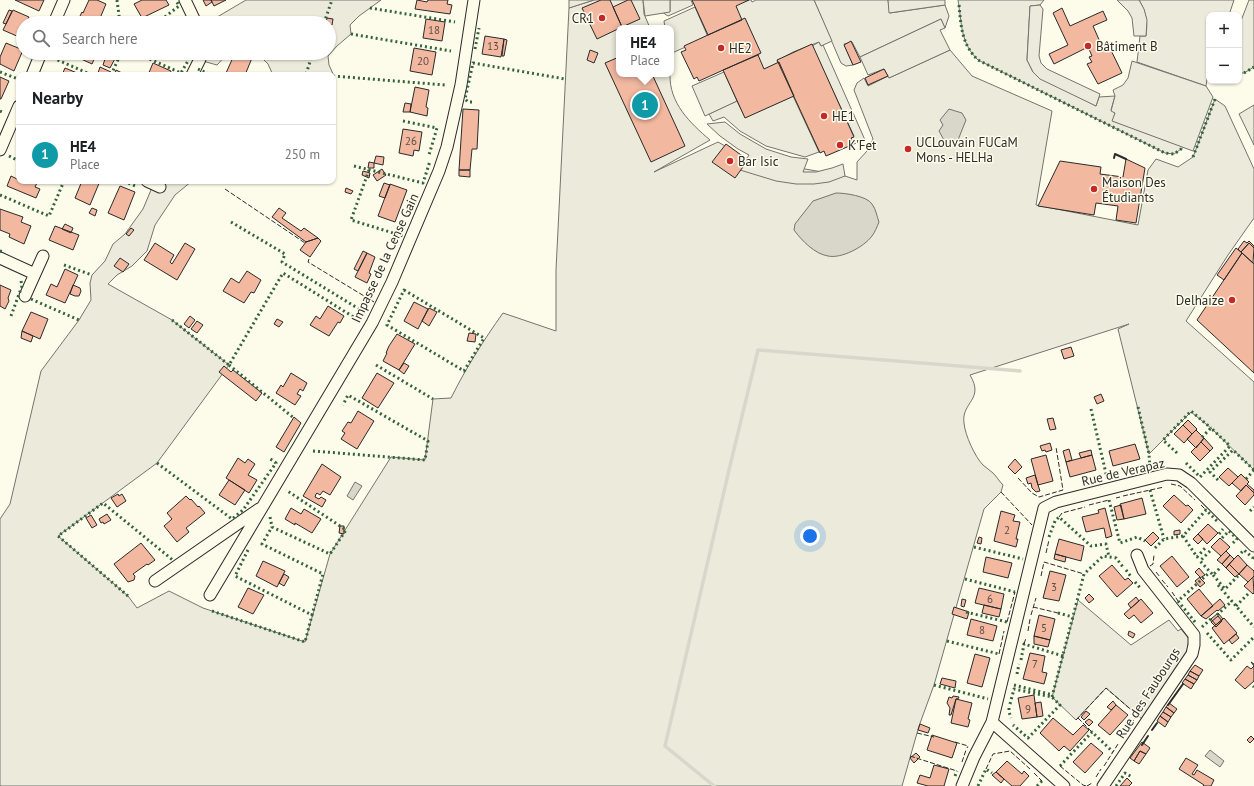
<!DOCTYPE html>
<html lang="en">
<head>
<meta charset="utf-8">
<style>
  :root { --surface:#fff; --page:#f6f6f6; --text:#202124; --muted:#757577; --line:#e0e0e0; --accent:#db2777 }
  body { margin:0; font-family:"PT Sans",sans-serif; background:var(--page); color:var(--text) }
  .controls { position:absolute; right:12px; top:12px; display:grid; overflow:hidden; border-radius:8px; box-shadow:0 1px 3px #0004 }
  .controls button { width:36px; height:36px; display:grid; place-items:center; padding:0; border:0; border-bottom:1px solid var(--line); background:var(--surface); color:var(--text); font:20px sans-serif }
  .you { position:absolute; left:810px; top:536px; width:14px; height:14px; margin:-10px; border:3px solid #fff; border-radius:50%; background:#1a73e8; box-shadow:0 0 0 6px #1a73e833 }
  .badge { display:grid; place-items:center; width:26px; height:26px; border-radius:50%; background:var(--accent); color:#fff; font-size:13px; font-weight:700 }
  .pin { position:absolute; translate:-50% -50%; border:2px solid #fff; box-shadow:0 1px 4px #0006 }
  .popup { position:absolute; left:616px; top:25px; width:58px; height:52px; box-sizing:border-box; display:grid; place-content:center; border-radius:8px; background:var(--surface); filter:drop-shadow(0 1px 3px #0005); font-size:13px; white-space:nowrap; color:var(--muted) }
  .popup b { font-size:15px; color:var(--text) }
  .popup::after { content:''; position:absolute; left:50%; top:100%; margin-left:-8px; border:8px solid transparent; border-top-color:var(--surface) }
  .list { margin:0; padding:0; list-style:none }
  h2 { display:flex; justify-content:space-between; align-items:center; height:52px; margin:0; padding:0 16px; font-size:17px }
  h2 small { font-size:13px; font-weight:400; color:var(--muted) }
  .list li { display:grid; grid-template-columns:26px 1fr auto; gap:12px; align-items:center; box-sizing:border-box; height:60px; padding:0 16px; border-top:1px solid var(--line) }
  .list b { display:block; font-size:15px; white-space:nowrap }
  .list p { margin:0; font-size:13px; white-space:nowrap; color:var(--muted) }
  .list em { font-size:13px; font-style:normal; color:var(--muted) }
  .icon { flex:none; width:22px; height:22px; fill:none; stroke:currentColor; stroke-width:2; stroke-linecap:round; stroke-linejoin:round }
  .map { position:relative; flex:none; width:1254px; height:786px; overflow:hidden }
  .search { position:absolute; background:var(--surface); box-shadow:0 1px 3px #0004; left:16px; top:16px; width:320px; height:44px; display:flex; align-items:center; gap:10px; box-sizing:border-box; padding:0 14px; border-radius:22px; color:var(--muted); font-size:15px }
  .panel { position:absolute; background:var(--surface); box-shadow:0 1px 3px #0004; left:16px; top:72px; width:320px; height:112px; border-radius:8px }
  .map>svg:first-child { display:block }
  .green { fill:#ecebdb; stroke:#74746e }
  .parking { fill:#eceadb; stroke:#74746e }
  .water { fill:#d8d7c9; stroke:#74746e }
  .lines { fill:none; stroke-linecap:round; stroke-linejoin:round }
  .stream { stroke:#d8d7c9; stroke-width:3.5 }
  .building { fill:#f2b8a0; stroke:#2b2b2b }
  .minor-casing { stroke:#2b2b2b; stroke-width:13 }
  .minor { stroke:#fdfbea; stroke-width:11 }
  .hedge { stroke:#34623c; stroke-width:3; stroke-dasharray:2 3; stroke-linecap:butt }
  .fence { stroke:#2b2b2b; stroke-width:1; stroke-dasharray:5 2; stroke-linecap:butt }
  .wall { stroke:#2b2b2b; stroke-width:2 }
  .poi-dot { fill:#c62828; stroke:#fdfbea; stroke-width:1.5 }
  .labels { text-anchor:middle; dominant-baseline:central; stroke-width:3; stroke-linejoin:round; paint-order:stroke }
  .number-label { font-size:11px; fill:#5d4e48 }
  .poi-label { font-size:13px; fill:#2b2b2b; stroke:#fdfbea; text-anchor:start }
  .street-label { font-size:13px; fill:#2b2b2b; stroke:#fdfbea }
</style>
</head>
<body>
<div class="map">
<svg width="1254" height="786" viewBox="0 0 1254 786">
  <rect width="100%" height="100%" fill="#fdfbea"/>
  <!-- green -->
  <path class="green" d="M246 0H381L359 16 350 25 351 34 337 46 328 56 329 65 334 76 333 77V75H273L268 64 257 53H329V23H207Z
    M594 0H643L644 14 650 28H619V74H670C669 103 690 123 710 140L654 172 718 142 748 159 845 176 857 180V162L867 151 873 139 854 90 857 83 864 78 868 86 888 76 889 78 950 50 972 76 1052 111 1036 205 1138 225 1148 170 1156 159 1178 167 1193 157 1215 99 1225 106 1254 169V218L1228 255 1186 321 1254 382V470L1211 428 1191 412 1149 454 1118 329 1129 324 970 375C985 400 961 402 964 423 965 435 975 457 983 465 986 468 990 470 993 473 997 477 999 481 1003 485L1001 492 984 509 934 685 919 726 902 786H0V519L10 504 41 371 79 320 91 300 90 283 92 275 105 261 113 244 125 234 143 209 151 190 145 181H192L175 195 155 225 147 251 132 266 117 275 108 284 172 320 229 365 157 463 58 536 128 596 137 608 169 591 203 608 305 642 330 554 391 457 425 460 433 399 451 398C466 368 483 341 503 313L556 331V270L569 8Z
    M670 0H691L693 5 668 16 662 12 670 11Z
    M814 0H888L890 13 945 5 949 16 945 28 941 19 860 57 852 42 844 44 853 65 846 66 841 63Z
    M958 0H1044L1040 5 1030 6 1027 60 1033 72 1096 106 1099 97 1115 96 1111 110 1115 113 1113 121 1184 147 1174 154 1165 153 978 60C960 43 962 23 958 0Z
    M1139 0H1234L1229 15H1209V73L1207 79 1206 86 1137 62 1140 36H1146C1148 23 1146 11 1139 0Z
    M1249 0H1254V67L1244 73H1239V26Z
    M819 42 821 46 823 45 865 140 854 144 851 139 854 136 812 46Z
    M200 53H228L217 65 199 60Z
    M793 96 819 152 805 157 766 146 740 131 724 117 713 121 709 114 737 101 745 117Z
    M1078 600 1131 645 1169 620 1178 631 1181 629 1189 639 1187 652 1142 719 1106 688 1076 720 1052 697Z"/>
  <!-- parking -->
  <path class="parking" d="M569 0H594L569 8Z
    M643 0H670V12L645 16Z
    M748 0H751L752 2 756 0H814L832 41 821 46 819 42 793 52 777 61 778 63 763 70 757 56 759 55 753 38 741 21 734 6Z
    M888 0H945V5L889 13Z
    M1117 0H1139L1144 9 1147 20 1146 36H1134L1132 18 1128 11Z
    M1040 5 1043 9 1039 56 1041 63 1047 69 1100 94 1096 106 1040 79 1033 72 1027 60 1030 6Z
    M695 7 708 37 672 53 671 28H665L664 21Z
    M941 19 945 28 940 30 950 50 889 78 884 69 868 75 860 57Z
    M1132 61 1206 86 1213 97 1193 151 1112 121 1115 113 1111 111 1115 96 1113 90 1123 85 1128 78Z
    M724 72 737 101 705 116 692 86Z
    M1254 105V145L1239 114Z
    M725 122 740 134 766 149 791 157 808 159 803 172H816L832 168 843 164 845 176 829 182 814 184H796L776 181 740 170 749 155 738 149 720 136 707 124Z"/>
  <!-- water -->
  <path class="water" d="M949 109 962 113 966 120 958 140 951 143 945 142 939 131 943 125 940 120Z
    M836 193C845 193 867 196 872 204 876 209 877 217 879 222 877 227 875 232 872 236 864 247 841 259 828 256 815 254 802 241 794 230L795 224 813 201Z
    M355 482 362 486 353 500 347 496Z
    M1210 750 1224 761 1220 767 1205 756Z"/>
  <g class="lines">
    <!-- stream -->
    <path class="stream" d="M714 786 665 746 729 470 758 350 1020 371"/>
  </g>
  <!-- building -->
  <path class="building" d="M15 0H44L39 11Z
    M89 0H97L106 4 98 23H90L79 18 82 12 83 13Z
    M142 0H166L169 5 142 18 134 4Z
    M203 0H211L212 2 206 6Z
    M211 0H226L214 6Z
    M417 0 427 2 428 0H448L447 4 452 5 450 14 415 9Z
    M601 0H610L622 27 597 39 582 8Z
    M628 0H631L640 19 622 27 613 7Z
    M692 0H749L736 6 742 20 708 35Z
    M1062 8 1070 26 1103 11 1107 20 1093 26 1101 44 1107 42 1122 73 1098 84 1087 64 1092 62 1089 57 1092 56 1088 47 1054 64 1049 54 1068 45 1053 13Z
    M9 10 12 11 6 24 3 23Z
    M13 10 29 17 26 23H23V29L19 37 3 30Z
    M327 18 333 19 332 25 326 23Z
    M745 18 761 53 699 81 697 77 694 79 681 52 686 50 684 46Z
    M226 19H252V23H226Z
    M426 19 445 22 442 41 423 38Z
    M485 36 504 39 501 57 482 54Z
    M504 39 507 40 504 56H502Z
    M851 41 861 62 853 65 844 45Z
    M6 43 23 50 14 71 0 64V57Z
    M812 44 854 137 851 138 854 144 826 156 824 151 820 153 777 60Z
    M414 48 436 52 432 75 410 71Z
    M590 50 598 53 594 63 587 60Z
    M68 53H97L92 64Z
    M107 53H118L110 68 103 65Z
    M235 53H240L252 58 245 75H231L226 73Z
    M758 55 764 69 779 62 794 96 745 118 723 70Z
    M619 57V74H652L685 146 651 162 605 63Z
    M153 63 171 71 170 75H148Z
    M100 67 111 72 110 75H101L98 73Z
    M65 68 82 75H62Z
    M884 69 888 76 868 85 865 78Z
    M116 70 122 73 121 75H114Z
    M0 77 9 81 1 99H0Z
    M415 87 429 90 426 107 428 108 427 116 410 112Z
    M405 103 411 104 410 112H403Z
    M463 109 479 110 477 149H472L470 170H459Z
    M403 129 422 132 419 151 414 150 413 156 399 153Z
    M726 144 748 160 735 178 712 162Z
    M376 156 384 157 383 165 374 163Z
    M1126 159 1145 168 1136 223 1116 220 1118 206 1096 203 1094 215 1038 206 1060 161 1101 167 1100 174 1123 177Z
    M369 162 374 163V168H368Z
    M382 169 386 175 377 181 373 175Z
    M459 170H470V177L459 176Z
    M363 171 370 173 369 178 362 175Z
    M11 176 19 180V181H38L35 187 40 189 36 198 7 186Z
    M82 181H100L90 205 75 198Z
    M384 183 390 185 385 198 379 196Z
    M390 184 407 190 395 222 378 216Z
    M120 186 135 192 124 220 108 213Z
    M346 188 353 191 351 194 345 192Z
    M92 208 97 210 95 216 89 213Z
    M279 208 286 213 282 218 301 231 304 228 318 238 306 242 272 217Z
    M0 209 23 217 21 222 31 226 24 244 9 237 10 234 0 230Z
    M65 224 73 228 71 233 62 229Z
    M55 226 79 235 73 250 49 240Z
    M131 228 134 230 129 236 126 234Z
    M318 238 321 241 310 257 300 250 306 242Z
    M1244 241 1247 243 1249 241 1254 246V248L1249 243 1241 252 1238 249Z
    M155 243 174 255 170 262 172 264 185 243 195 249 177 280 144 260Z
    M1249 243 1254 248 1253 263 1241 252Z
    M1236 248 1242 253 1224 280 1217 275Z
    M363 251 367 253 358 271 354 269Z
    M367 253 375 257 369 273 371 274 367 283 355 277Z
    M1242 253 1254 264V373L1197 320Z
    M120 258 129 264 123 272 114 266Z
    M65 269 78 275 65 303 46 295 51 284 57 287Z
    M247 271 261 280 254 293 251 292 244 303 223 291 231 278 239 283Z
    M0 285 11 290 8 298 9 301 5 309 0 306Z
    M73 285 80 288 81 291 79 296H75L70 294Z
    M414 302 428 309 418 329 404 321Z
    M328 306 344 316 340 323 338 322 329 336 310 325 316 316 320 319Z
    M429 308 437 312 429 326 422 321Z
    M31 312 48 319 40 339 22 331Z
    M190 316 195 320 189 328 184 324Z
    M277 319 283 322 279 327 274 324Z
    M197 321 203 325 197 333 191 329Z
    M22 331 33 336 31 342 21 338Z
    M469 333 476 334 475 342 467 341Z
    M397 334 415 344 399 370 383 361 387 353H386L389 346Z
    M1071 347 1074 356 1064 359 1061 350Z
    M404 363 409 366 404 374 399 370Z
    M224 366 231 372 233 370 262 393 256 401 219 372Z
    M291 373 307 383 303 391 300 389 297 394 301 396 295 405 276 393 281 385 283 387Z
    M377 373 394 383 378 408 362 398Z
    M1101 394 1104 401 1097 404 1094 397Z
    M358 411 374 421 357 449 341 439 345 433 342 431 348 422 351 423Z
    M294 417 301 423 284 452 276 447Z
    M1053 418 1056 429 1050 430 1047 419Z
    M1188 420 1197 429 1192 434 1183 425Z
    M1183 425 1192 434 1184 443 1174 434Z
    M1196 430 1204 438 1196 448 1187 439Z
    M1204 438 1213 448 1210 451 1201 442Z
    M1201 442 1210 451 1200 461 1191 452Z
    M1050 443 1052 450 1046 452 1045 450 1042 451 1040 446Z
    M1135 444 1140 459 1113 466 1109 451Z
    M1069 449 1072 460 1066 462 1063 451Z
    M1091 450 1092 455 1081 458 1079 453Z
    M1046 455 1053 481 1038 485 1031 459Z
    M1092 455 1096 470 1070 477 1066 462Z
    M238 458 245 463 248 459 255 464 248 475 257 480 249 493 226 478Z
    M1015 459 1022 467 1015 474 1008 467Z
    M322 464 341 477 330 495 323 491 320 495 317 493 316 494 315 497 319 499 321 497 326 500 322 507 303 496Z
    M1228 468 1238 477 1229 486 1219 477Z
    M1241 474 1249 482 1247 484 1254 490V493L1246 485 1241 491 1232 483Z
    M1035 475 1038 485 1040 491 1036 492 1032 488 1031 483 1028 484 1026 478Z
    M229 480 245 490 235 505 219 495Z
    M1246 485 1254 493V495L1245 505 1236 496Z
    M118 494 119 496 122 494 126 501 117 507 111 498Z
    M1174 495 1186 506 1188 505 1193 510 1181 523 1163 506Z
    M186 496 190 500 191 499 198 507 199 506 205 513 186 528 189 532 177 542 164 526 172 519 167 513Z
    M1142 498 1146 514 1124 519 1120 504Z
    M1121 505 1124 519 1117 520 1114 507Z
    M291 508 301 514 304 509 321 519 312 533 295 523V525L285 519Z
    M1105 508 1112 536 1106 538 1104 528 1086 532 1082 517 1099 513 1098 510Z
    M1001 511 1015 515 1013 521 1020 522 1016 539H1018L1016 547 994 541Z
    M107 514 111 520 104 524 103 522 101 523 99 519Z
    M91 515 97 525 92 528 86 518Z
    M1208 524 1218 533 1207 544 1198 534Z
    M340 526H344V534L339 533Z
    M1180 530V534L1174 535V531Z
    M1153 532 1159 538 1151 546 1145 540Z
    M1198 534 1203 539 1198 544 1193 539Z
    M979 537 982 538 981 544 977 543Z
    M1220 538 1230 547 1221 556 1211 547Z
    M1059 539 1084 546 1081 561 1055 554Z
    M141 543 155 560 148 565 147 564 133 574 135 576 134 580 128 582 114 564Z
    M1226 551 1230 555 1222 564 1217 560Z
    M1055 554 1066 557 1065 562 1054 559Z
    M1230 555 1234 559 1226 568 1222 564Z
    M1238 555 1247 565 1239 574 1229 564Z
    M1172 556 1189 577 1177 587 1160 566Z
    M986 557 1012 563 1008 578 983 572Z
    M263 561 285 571 277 587 256 576Z
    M1229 564 1239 574 1235 577 1226 568Z
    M1112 565 1125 580 1128 578 1133 583 1117 597 1099 576Z
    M1247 565 1254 571V576L1248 582 1239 574Z
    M1199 568 1205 575 1200 578 1205 583 1200 587 1195 581 1200 577 1195 572Z
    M1050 571 1066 575 1059 601 1043 598Z
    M284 574 289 577 284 586 279 583Z
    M1253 577 1254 593 1253 594 1244 586Z
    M248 588 264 595 253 614 238 607Z
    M979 588 1004 594 1001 609 975 603Z
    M1199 589 1213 606 1201 616 1187 599Z
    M1089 594 1094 599 1089 603 1085 598Z
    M1136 597 1139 601 1131 608 1128 604Z
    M962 599 966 600 964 607 961 606Z
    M1141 599 1153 613 1141 623 1134 615 1129 619 1124 614Z
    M1220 599 1225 605 1218 611 1217 610 1206 619 1201 616Z
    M984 605 1001 609 999 617 982 613Z
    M954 607 969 612 967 619 952 614Z
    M1218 613 1223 619 1216 625 1211 619Z
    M1039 615 1055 619 1050 640 1034 636Z
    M1218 616 1222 621 1216 627 1211 622Z
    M1224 618 1237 633 1224 644 1212 628Z
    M971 619 997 626 993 641 967 635Z
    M1129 631 1135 634 1133 638 1128 635Z
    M1236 634 1239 638 1232 644 1229 640Z
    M1034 636 1050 640 1048 647 1034 644Z
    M1030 653 1045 656 1042 672 1047 673 1044 684 1023 679Z
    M975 654 990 658 982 687 967 683Z
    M1251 662 1254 664V681L1245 689 1235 680 1247 666 1251 669 1254 666Z
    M1195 665 1203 670 1199 676 1190 671Z
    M1190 671 1199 676 1197 680 1188 675Z
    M1188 675 1197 680 1194 684 1185 679Z
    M942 678 956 681 955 688 940 684Z
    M1185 679 1194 684 1191 689 1182 683Z
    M1034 695 1037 717 1022 719 1018 698Z
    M953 696 959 697 958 699H956L951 715H949L950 708 947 703 949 697 952 698Z
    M956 699 972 703 968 719 970 720 968 727 951 723Z
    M1113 701 1116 705 1111 710 1107 707Z
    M1041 702 1043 716 1037 717 1035 703Z
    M1169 703 1177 709 1174 713 1166 707Z
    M1116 705 1128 715 1110 735 1098 725Z
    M1166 707 1174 713 1171 717 1163 712Z
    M1086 711 1090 714 1084 720 1081 717Z
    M1163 712 1171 717 1168 722 1160 716Z
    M1160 716 1168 722 1165 727 1157 721Z
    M1053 718 1073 735 1083 725 1089 730 1070 751 1064 746 1059 751 1040 733Z
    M1089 719 1093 722 1089 726 1085 722Z
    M920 724 930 728 928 733 918 730Z
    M932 735 957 743 952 758 927 750Z
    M1251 736 1254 739 1250 743 1247 740Z
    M1142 742 1150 748 1146 754 1140 751 1134 761 1130 758Z
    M1091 743 1103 753 1085 773 1073 762Z
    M1140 751 1146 754 1139 764 1134 761Z
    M916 753 920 757 914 763 910 758Z
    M1186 758 1198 765 1192 774 1194 775 1197 770 1214 780 1211 786H1203L1204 785 1179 769Z
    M1007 761 1022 774 1024 771 1029 776 1020 786H1012L996 772Z
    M934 765 949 769 944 786H928L917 783 920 775 930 778Z
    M996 772 1004 779 1001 783 992 775Z
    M1127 778 1132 783 1129 786H1120Z"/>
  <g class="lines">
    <!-- minor casing -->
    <g class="minor-casing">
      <path id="minor" d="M185 0 196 23
        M54 23 64 0
        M32 75 41 53
        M192 75 200 59 201 53
        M0 150 19 106
        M147 181 160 187
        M0 258 35 274
        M25 296 43 256
        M155 581 259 509
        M210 595 372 323 392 282 439 171 447 147 461 85 474 0
        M992 722 1064 786
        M962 786 974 757 992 722 1044 508 1056 502 1167 474 1179 475 1191 483 1254 546
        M1103 786 1192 654 1194 645V635L1143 570 1137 555"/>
    </g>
    <!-- minor -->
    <use href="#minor" class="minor"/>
    <!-- hedge -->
    <path class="hedge" d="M117 0 120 23
      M959 5C961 27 962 45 978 60L1165 153 1174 154 1184 147
      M370 8 455 22
      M66 18 65 21 68 23
      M157 23 179 6 176 0
      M324 23 332 0
      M351 34 451 51
      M475 49 479 28
      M136 53 181 73 189 59 190 53
      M313 53 306 74 315 75
      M53 58 92 75
      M198 69 211 75
      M0 72 18 79
      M1239 73H1244L1254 67
      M111 75 121 53
      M333 76 445 85
      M472 102H468L465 99 473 63 565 79
      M0 111 4 113
      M403 121 437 128 429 155
      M9 156 19 161
      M1193 157 1215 99
      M354 166 423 183 430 161
      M369 170 351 220 403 236
      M124 181 135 186
      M0 195 49 216 64 181
      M231 222 285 254 282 262 364 312
      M0 251 5 252
      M64 265 92 275
      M404 290 484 338 464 371 387 325Z
      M31 299 79 320
      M11 316 22 286 21 281
      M172 320 229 365 283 273 360 321
      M229 365 295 419
      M376 365 433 399
      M1138 407 1149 454 1150 469
      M1091 409 1107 478
      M313 451 425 460 428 441 348 395 343 405
      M1177 453 1163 440 1191 411 1211 428
      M157 463 232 519 243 510 276 463 269 458
      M1186 463 1200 477 1230 446 1211 428 1201 438
      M1246 479 1254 470
      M1218 480 1210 472 1233 450 1254 470
      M1150 490 1164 539
      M1109 500 1120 543 1137 537 1145 541
      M1250 511 1254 507
      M270 517 272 527 330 554 346 530 286 490
      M1219 534 1223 529
      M1183 536 1197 557 1207 546
      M1049 537 1055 521 1059 517 1091 546 1106 544 1109 557
      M1222 538 1229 531 1237 539 1233 543
      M974 547 1023 559
      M1155 548 1164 539 1183 536 1206 510 1219 523
      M248 550 235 576 312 615 323 574 262 544 272 527
      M1210 551 1200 561 1213 575 1221 567
      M1241 553 1244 550 1253 558 1251 561
      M1126 570 1132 578
      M1213 575 1225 589 1238 576
      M965 579 1015 592
      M1135 582 1141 589
      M1218 585 1254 627
      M128 596 58 536 103 503 174 561
      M1236 606 1249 593
      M212 611 305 642 312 615
      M966 612 1007 622
      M1058 613 1073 617
      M1217 615 1232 601
      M1195 622 1178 601 1210 572
      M1202 627 1212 618
      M1207 633 1231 660 1254 637
      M947 641 999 654
      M1021 660 1024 644 1063 656
      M1017 674 1019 664
      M934 685 988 699
      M1014 685 1053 695
      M1253 686 1254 687
      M1052 697 1084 574 1103 556 1116 558 1123 567
      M1010 704 1014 689 1052 697 1060 705 1028 738 1013 725
      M1009 708V712L1011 718
      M1060 766 1092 732 1113 752
      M955 776 957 771
      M978 786 986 769 992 773
      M1037 786 1042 781
      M1116 786 1125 773 1132 777"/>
    <!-- fence -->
    <path class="fence" d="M225 189 305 243
      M309 259 308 262 374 302
      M1018 478 1032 493 1039 497 1063 490 1056 447
      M1171 484 1180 486 1195 500
      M1001 492 1032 525
      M1123 496 1164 487
      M1116 498 1120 497
      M1089 505 1109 500
      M1201 505 1206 510
      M1059 517 1062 513 1085 507
      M1046 553 1049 540
      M1150 566 1153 564 1154 555
      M1156 572 1160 577
      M1041 576 1044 562 1084 574
      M1162 580 1168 587
      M1172 592 1178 601
      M1033 607 1058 613
      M1031 615 1036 598
      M1007 622 1015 592
      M1028 631 1030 619
      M1024 644 1026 638
      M999 654 1004 631
      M1078 718 1092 732
      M1076 720 1106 688 1137 715 1129 727
      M917 733 934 737
      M1122 739 1127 730
      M955 742 968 746 967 748
      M910 756 957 771
      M962 762 966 750
      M1060 766 1083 785 1086 786
      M1104 766 1118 744
      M986 769 993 754 1010 751 1030 769
      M1034 773 1042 781
      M1096 777 1101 769
      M1087 786 1092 783"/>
    <!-- wall -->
    <path class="wall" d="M1114 158 1115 154 1126 159
      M1168 705 1183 684
      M1152 730 1157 723
      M1142 745 1148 736"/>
  </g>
  <!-- markers -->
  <g class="poi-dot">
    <circle cx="602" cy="18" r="4"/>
    <circle cx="1088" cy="46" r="4"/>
    <circle cx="721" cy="48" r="4"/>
    <circle cx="824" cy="116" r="4"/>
    <circle cx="840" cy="145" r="4"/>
    <circle cx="908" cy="149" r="4"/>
    <circle cx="730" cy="161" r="4"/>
    <circle cx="1094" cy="189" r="4"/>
    <circle cx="1232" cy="300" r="4"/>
  </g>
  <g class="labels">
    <!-- number labels -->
    <g class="number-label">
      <text x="434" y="30">18</text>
      <text x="493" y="46">13</text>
      <text x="423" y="61">20</text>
      <text x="411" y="141">26</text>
      <text x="1007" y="530">2</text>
      <text x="1054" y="587">3</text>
      <text x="990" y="599">6</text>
      <text x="1044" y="628">5</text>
      <text x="982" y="630">8</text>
      <text x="1035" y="664">7</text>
      <text x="1028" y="709">9</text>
    </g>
    <!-- poi labels -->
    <g class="poi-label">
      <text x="594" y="18" text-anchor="end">CR1</text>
      <text x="1096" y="46">Bâtiment B</text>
      <text x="729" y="48">HE2</text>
      <text x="832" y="116">HE1</text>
      <text x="916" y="142">UCLouvain FUCaM<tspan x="916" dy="15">Mons - HELHa</tspan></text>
      <text x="848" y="145">K'Fet</text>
      <text x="738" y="161">Bar Isic</text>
      <text x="1102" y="182">Maison Des<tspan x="1102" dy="15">Étudiants</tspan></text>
      <text x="1224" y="300" text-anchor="end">Delhaize</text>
    </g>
    <!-- street labels -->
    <g class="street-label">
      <text transform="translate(385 258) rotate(-65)">Impasse de la Cense Gain</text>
      <text transform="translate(1123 472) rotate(-13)">Rue de Verapaz</text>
      <text transform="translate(1148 693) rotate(-57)">Rue des Faubourgs</text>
    </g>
  </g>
</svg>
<div class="controls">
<button>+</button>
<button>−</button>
</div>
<div class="you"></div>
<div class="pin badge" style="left:645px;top:105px;background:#0f9aa8">1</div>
<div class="popup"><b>HE4</b>Place</div>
<div class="search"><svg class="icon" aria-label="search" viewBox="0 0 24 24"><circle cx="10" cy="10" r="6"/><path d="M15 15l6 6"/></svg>Search here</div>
<section class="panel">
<h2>Nearby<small></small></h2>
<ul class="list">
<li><span class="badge" style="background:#0f9aa8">1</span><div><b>HE4</b><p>Place</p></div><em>250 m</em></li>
</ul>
</section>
</div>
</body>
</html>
